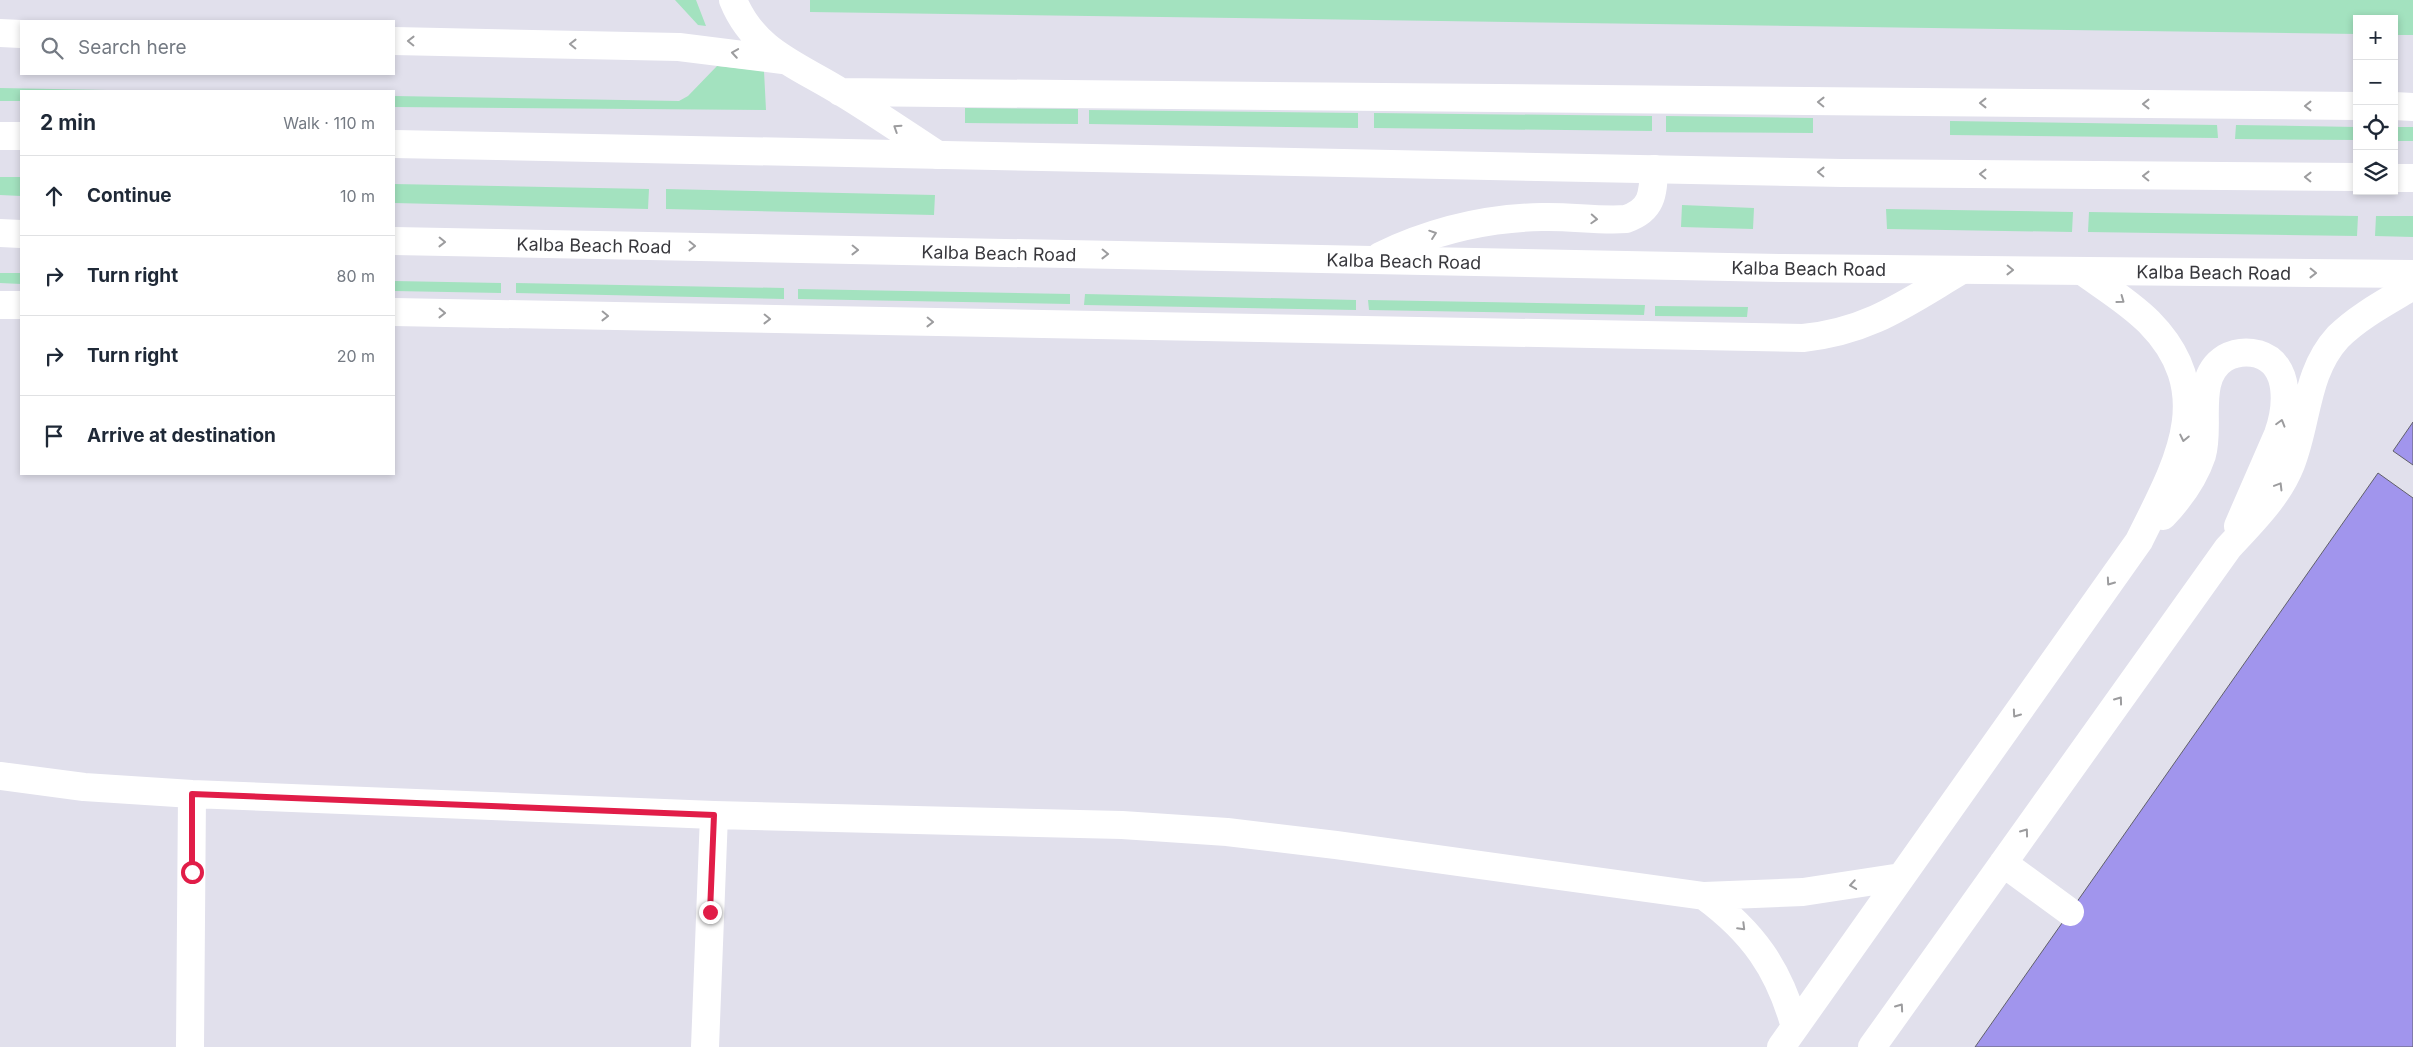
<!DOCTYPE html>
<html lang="en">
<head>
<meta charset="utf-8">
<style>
  :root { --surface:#fff; --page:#f6f6f7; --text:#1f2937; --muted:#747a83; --line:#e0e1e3 }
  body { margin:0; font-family:Inter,sans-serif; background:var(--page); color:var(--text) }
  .controls { position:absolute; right:15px; top:15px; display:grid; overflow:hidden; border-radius:0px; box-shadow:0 2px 8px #0003 }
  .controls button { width:45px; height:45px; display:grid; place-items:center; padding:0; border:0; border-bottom:1px solid var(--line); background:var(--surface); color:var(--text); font:25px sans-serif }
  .stop { position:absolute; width:15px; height:15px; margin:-11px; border:4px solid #e11d48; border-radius:50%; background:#fff }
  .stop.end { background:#e11d48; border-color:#fff; box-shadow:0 1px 5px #0008 }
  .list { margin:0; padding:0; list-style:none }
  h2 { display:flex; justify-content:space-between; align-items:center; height:65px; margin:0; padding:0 20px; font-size:21px }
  h2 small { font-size:16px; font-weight:400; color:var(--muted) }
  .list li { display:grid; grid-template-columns:32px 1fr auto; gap:15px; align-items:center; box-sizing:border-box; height:80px; padding:0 20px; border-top:1px solid var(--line) }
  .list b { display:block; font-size:19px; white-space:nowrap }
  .list em { font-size:16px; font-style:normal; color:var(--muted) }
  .icon { flex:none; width:28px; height:28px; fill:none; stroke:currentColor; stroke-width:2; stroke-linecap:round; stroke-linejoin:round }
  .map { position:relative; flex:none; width:2413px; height:1047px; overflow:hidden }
  .search { position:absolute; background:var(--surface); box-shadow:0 2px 8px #0003; left:20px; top:20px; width:375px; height:55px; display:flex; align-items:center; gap:12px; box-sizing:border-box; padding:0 18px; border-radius:0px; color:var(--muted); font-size:19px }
  .panel { position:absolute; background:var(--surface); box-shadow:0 2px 8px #0003; left:20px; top:90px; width:375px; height:385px; border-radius:0px }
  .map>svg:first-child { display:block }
  .green { fill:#a3e2bf }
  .building { fill:#a195ed; stroke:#61606a }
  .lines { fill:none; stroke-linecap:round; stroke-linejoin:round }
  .minor { stroke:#fff; stroke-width:28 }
  .highway { stroke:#fff; stroke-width:28 }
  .oneway { stroke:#9c9c9e }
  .route { stroke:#e11d48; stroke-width:6 }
  .labels { text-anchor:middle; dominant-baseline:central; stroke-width:4; stroke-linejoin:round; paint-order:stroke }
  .street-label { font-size:18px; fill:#38383d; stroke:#fff }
</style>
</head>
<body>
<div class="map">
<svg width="2413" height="1047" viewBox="0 0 2413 1047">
  <rect width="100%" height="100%" fill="#e1e0ec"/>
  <!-- green -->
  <path class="green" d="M675 0H696L706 26 698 25Z
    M810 0H2413V35H2394V19H2357V34L810 12Z
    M717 66 764 71 766 110 394 107V96L679 101 688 96Z
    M0 88 160 91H21V101H0Z
    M965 108 1078 109V124L965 123Z
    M1089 110 1358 113V128L1089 124Z
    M1374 113 1652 116V131L1374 128Z
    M1666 116 1813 118V133L1666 132Z
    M1950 121 2217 125 2218 138 1950 135Z
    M2236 125 2357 127V140L2235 139Z
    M2394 127H2413V141H2394Z
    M0 177H21V196L0 195Z
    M394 184 649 189 648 209 394 203Z
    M666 189 935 195 934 215 666 209Z
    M1682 205 1754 208 1753 229 1681 227Z
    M1886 209 2073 212 2072 232 1887 229Z
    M2089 212 2358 216 2357 236 2088 232Z
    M2376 216H2413V237L2375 236Z
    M0 273H21V284L0 283Z
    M394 281 501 283V293L394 291Z
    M516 283 784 288V299L516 293Z
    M798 289 1070 294V304L798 299Z
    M1085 294 1356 300V310L1084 305Z
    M1368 300 1645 305 1644 315 1369 310Z
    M1655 306 1748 307 1747 317 1655 316Z"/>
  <!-- building -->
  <path class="building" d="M2413 422V465L2393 451Z
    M2378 473 2413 498V1047H1975Z"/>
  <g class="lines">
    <!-- minor -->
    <path class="minor" d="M733 0C754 52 798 65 841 92 874 112 906 134 938 155
      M0 33 21 34
      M394 41 679 47 783 60
      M840 92 2357 106
      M2394 106 2413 107
      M0 305H21
      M394 312 1803 338C1870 331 1906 303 1962 270
      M2163 516C2180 498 2194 479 2202 455 2211 425 2193 378 2225 358 2236 352 2246 351 2258 354 2292 364 2287 409 2278 434L2238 526
      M0 776 84 787 192 794 714 815 1122 825 1227 832 1336 845 1704 896 1803 892 1901 877
      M2003 863 2070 912
      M1704 896C1753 932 1779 969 1795 1027
      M190 1047 192 794
      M705 1047 714 815
      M1781 1047 2139 541C2176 466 2220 394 2149 322 2129 302 2104 287 2082 271
      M1872 1047 2228 548C2252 522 2278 497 2291 464 2308 421 2305 373 2338 337 2359 316 2388 301 2413 286"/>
    <!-- highway -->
    <g class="highway">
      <path d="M0 136H21"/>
      <path d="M394 144 1842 173 2357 177"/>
      <path d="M2394 178H2413"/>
      <path d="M0 233 21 234"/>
      <path id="s1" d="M394 241 1782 268 2413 274"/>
      <path d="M1380 256C1432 231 1484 218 1542 217 1570 216 1598 221 1626 219 1652 210 1653 195 1654 169"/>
    </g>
  </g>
  <!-- one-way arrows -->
  <defs><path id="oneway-chevron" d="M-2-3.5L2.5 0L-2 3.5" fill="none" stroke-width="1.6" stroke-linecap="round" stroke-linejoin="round" transform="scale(1.25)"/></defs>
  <g class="oneway">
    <use href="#oneway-chevron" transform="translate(411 41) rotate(-179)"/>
    <use href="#oneway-chevron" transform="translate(573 44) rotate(-179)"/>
    <use href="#oneway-chevron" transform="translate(735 53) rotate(-171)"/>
    <use href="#oneway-chevron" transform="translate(1821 102) rotate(-179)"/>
    <use href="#oneway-chevron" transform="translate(1983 103) rotate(-180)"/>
    <use href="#oneway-chevron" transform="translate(2146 104) rotate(-180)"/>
    <use href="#oneway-chevron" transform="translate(2308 106) rotate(-180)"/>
    <use href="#oneway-chevron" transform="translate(897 128) rotate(-147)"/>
    <use href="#oneway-chevron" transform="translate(1821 172) rotate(-179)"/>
    <use href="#oneway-chevron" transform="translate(1983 174) rotate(-179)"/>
    <use href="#oneway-chevron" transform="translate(2146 176) rotate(-179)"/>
    <use href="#oneway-chevron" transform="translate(2308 177) rotate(-179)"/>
    <use href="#oneway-chevron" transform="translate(1594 219) rotate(3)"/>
    <use href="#oneway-chevron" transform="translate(1433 234) rotate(-19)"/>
    <use href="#oneway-chevron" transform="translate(442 242) rotate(1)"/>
    <use href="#oneway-chevron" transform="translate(692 246) rotate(1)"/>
    <use href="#oneway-chevron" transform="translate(855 250) rotate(1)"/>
    <use href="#oneway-chevron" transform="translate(1105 254) rotate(1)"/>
    <use href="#oneway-chevron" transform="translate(2010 270) rotate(1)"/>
    <use href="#oneway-chevron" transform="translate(2313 273) rotate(1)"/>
    <use href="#oneway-chevron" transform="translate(2121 300) rotate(36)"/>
    <use href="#oneway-chevron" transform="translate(442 313) rotate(1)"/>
    <use href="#oneway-chevron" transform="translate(605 316) rotate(1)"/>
    <use href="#oneway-chevron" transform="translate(767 319) rotate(1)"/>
    <use href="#oneway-chevron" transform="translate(930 322) rotate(1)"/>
    <use href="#oneway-chevron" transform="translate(2281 423) rotate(-74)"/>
    <use href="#oneway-chevron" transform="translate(2184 438) rotate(102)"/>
    <use href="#oneway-chevron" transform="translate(2279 486) rotate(-59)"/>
    <use href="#oneway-chevron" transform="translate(2110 582) rotate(125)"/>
    <use href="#oneway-chevron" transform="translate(2119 700) rotate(-54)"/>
    <use href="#oneway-chevron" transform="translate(2016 714) rotate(125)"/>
    <use href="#oneway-chevron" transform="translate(2025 832) rotate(-54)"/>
    <use href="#oneway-chevron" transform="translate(1853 885) rotate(171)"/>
    <use href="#oneway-chevron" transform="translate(1742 927) rotate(45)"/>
    <use href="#oneway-chevron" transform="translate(1900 1007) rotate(-55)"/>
  </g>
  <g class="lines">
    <!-- route -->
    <path class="route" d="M192 872V794L714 815 710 912"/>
  </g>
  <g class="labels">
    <!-- street labels -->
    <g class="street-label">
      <text stroke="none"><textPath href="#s1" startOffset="200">Kalba Beach Road</textPath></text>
      <text stroke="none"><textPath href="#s1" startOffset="605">Kalba Beach Road</textPath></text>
      <text stroke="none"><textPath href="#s1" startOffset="1010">Kalba Beach Road</textPath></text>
      <text stroke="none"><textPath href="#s1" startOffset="1415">Kalba Beach Road</textPath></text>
      <text stroke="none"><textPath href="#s1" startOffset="1820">Kalba Beach Road</textPath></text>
    </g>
  </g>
</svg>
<div class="controls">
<button>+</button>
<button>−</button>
<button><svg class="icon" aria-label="locate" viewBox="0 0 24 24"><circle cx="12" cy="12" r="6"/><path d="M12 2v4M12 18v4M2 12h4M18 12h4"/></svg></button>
<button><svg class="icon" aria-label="layers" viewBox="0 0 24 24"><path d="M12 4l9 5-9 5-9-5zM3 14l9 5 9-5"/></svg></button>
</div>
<div class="stop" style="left:192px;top:872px"></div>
<div class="stop end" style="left:710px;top:912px"></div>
<div class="search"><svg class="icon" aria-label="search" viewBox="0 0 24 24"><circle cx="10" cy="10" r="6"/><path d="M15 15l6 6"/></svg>Search here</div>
<section class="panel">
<h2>2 min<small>Walk · 110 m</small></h2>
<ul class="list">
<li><svg class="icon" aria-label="ahead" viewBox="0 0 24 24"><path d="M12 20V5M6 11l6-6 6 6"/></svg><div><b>Continue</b></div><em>10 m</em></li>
<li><svg class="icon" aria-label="right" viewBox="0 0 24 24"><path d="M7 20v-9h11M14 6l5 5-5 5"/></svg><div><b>Turn right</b></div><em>80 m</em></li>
<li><svg class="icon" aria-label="right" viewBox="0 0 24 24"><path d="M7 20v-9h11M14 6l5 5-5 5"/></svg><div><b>Turn right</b></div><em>20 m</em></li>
<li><svg class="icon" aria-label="arrive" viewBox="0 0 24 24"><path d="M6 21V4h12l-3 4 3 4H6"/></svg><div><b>Arrive at destination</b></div></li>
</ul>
</section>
</div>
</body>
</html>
